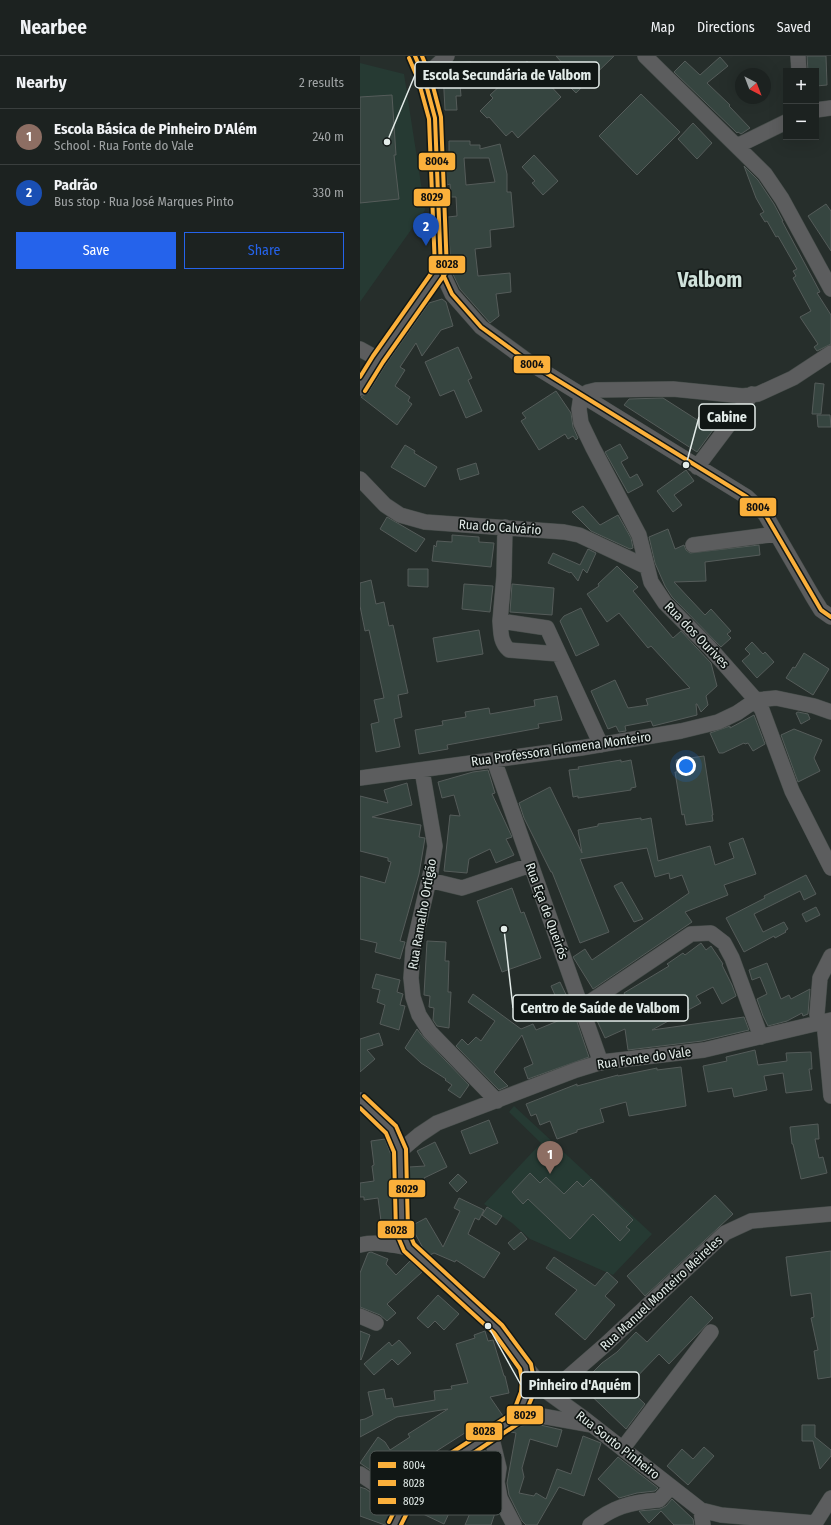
<!DOCTYPE html>
<html lang="en">
<head>
<meta charset="utf-8">
<style>
  :root { --surface:#1c2220; --page:#292f2d; --text:#f1f3f6; --muted:#a0a4a5; --line:#3a3f3e; --accent:#2563eb }
  body { margin:0; font-family:"Fira Sans Condensed",sans-serif; background:var(--page); color:var(--text) }
  .controls { position:absolute; right:12px; top:12px; display:grid; overflow:hidden; border-radius:0px; box-shadow:0 4px 16px #0002 }
  .controls button { width:36px; height:36px; display:grid; place-items:center; padding:0; border:0; border-bottom:1px solid var(--line); background:var(--surface); color:var(--text); font:20px sans-serif }
  .compass { position:absolute; left:375px; top:12px; width:36px; height:36px; border-radius:50%; background:var(--surface); box-shadow:0 4px 16px #0002; rotate:138deg }
  .you { position:absolute; left:326px; top:710px; width:14px; height:14px; margin:-10px; border:3px solid #fff; border-radius:50%; background:#1a73e8; box-shadow:0 0 0 6px #1a73e833 }
  .badge { display:grid; place-items:center; width:26px; height:26px; border-radius:50%; background:var(--accent); color:#fff; font-size:13px; font-weight:700 }
  .pin { position:absolute; translate:-50% -33px; filter:drop-shadow(0 1px 2px #0008) }
  .pin::after { content:''; position:absolute; top:21px; width:14px; height:12px; background:inherit; clip-path:polygon(0 0,100% 0,50% 100%) }
  .list { margin:0; padding:0; list-style:none }
  h2 { display:flex; justify-content:space-between; align-items:center; height:52px; margin:0; padding:0 16px; font-size:17px }
  h2 small { font-size:13px; font-weight:400; color:var(--muted) }
  .list li { display:grid; grid-template-columns:26px 1fr auto; gap:12px; align-items:center; box-sizing:border-box; height:56px; padding:0 16px; border-top:1px solid var(--line) }
  .list b { display:block; font-size:15px; white-space:nowrap }
  .list p { margin:0; font-size:13px; white-space:nowrap; color:var(--muted) }
  .list em { font-size:13px; font-style:normal; color:var(--muted) }
  .actions { display:flex; gap:8px; padding:12px 16px }
  .actions a { flex:1; padding:9px 0; border:1px solid var(--accent); border-radius:0px; text-align:center; font-size:14px; color:var(--accent) }
  .actions .main { background:var(--accent); color:#fff }
  .map { position:relative; flex:none; width:471px; height:1469px; overflow:hidden }
  header { display:flex; align-items:center; gap:24px; box-sizing:border-box; height:56px; padding:0 20px; background:var(--surface); border-bottom:1px solid var(--line) }
  header strong { font-size:19px }
  nav { display:flex; gap:22px; margin-inline-start:auto; font-size:14px }
  main { display:flex }
  aside { flex:1; background:var(--surface) }
  .map>svg:first-child { display:block }
  .built { fill:#263a33 }
  .building { fill:#364540; stroke:#555c5a; fill-rule:evenodd }
  .lines { fill:none; stroke-linecap:round; stroke-linejoin:round }
  .minor-casing { stroke:#454c49; stroke-width:16 }
  .minor { stroke:#5c5d5e; stroke-width:15 }
  .bus-1-casing { stroke:#111715; stroke-width:7 }
  .bus-2-casing { stroke:#111715; stroke-width:7 }
  .bus-3-casing { stroke:#111715; stroke-width:7 }
  .bus-1 { stroke:#fbb03b; stroke-width:4 }
  .bus-2 { stroke:#fbb03b; stroke-width:4 }
  .bus-3 { stroke:#fbb03b; stroke-width:4 }
  .labels { text-anchor:middle; dominant-baseline:central; stroke-width:3.5; stroke-linejoin:round; paint-order:stroke }
  .street-label { font-size:13px; fill:#e3ece9; stroke:#111715 }
  .town-label { font-size:21px; font-weight:bold; fill:#cfe1da; stroke:#111715 }
  .key { fill:#111715; stroke:#505755; stroke-width:1 }
  .key-label { font-size:11px; fill:#e3ece9 }
  .leader { fill:none; stroke:#e3ece9; stroke-width:1.5 }
  .callout-dot { fill:#e3ece9; stroke:#111715; stroke-width:1.5 }
  .callout { fill:#111715; stroke:#e3ece9; stroke-width:1.5 }
  .callout-label { font-size:14px; text-anchor:middle; font-weight:bold; fill:#e3ece9 }
  .line-badge { stroke:#111715; stroke-width:1.5 }
  .pale-badge-label { font-size:11px; text-anchor:middle; font-weight:bold; fill:#111 }
</style>
</head>
<body>
<header>
<strong>Nearbee</strong>
<nav><a>Map</a><a>Directions</a><a>Saved</a></nav>
</header>
<main>
<aside>
<h2>Nearby<small>2 results</small></h2>
<ul class="list">
<li><span class="badge" style="background:#8d6e63">1</span><div><b>Escola Básica de Pinheiro D'Além</b><p>School · Rua Fonte do Vale</p></div><em>240 m</em></li>
<li><span class="badge" style="background:#1a4fb4">2</span><div><b>Padrão</b><p>Bus stop · Rua José Marques Pinto</p></div><em>330 m</em></li>
</ul>
<div class="actions"><a class="main">Save</a><a>Share</a></div>
</aside>
<div class="map">
<svg width="471" height="1469" viewBox="0 0 471 1469">
  <rect width="100%" height="100%" fill="#262e2b"/>
  <!-- built -->
  <path class="built" d="M0 7 44 18 65 154 0 246Z
    M154 1050 292 1178 253 1219 170 1183 152 1167 124 1148 181 1087 149 1056Z"/>
  <!-- building -->
  <path class="building" d="M196 0H254L216 37 207 28 211 24 201 14 205 10Z
    M447 0H466L467 29 456 30V15H448Z
    M360 1 368 10 347 27 370 49 369 50 390 72 381 78 378 76 377 77 314 16 325 5 340 19Z
    M167 5 201 41 158 82 152 75 146 80 129 61 127 62 120 55 133 42 130 39Z
    M111 6 112 27 100 28 101 40H96L97 54H85L83 16 93 7Z
    M281 38 320 76 277 119 239 80Z
    M32 39 36 99H34L39 143 0 147V41Z
    M333 67 352 87 337 103 318 83Z
    M89 85H110V89H120V93L140 88 147 118V136H151L154 171 130 174 131 191 115 193 118 220 150 217 151 236 136 238 139 260 130 267 100 233 91 214 88 161 97 160 96 141H91L90 128 87 129 86 107H89ZM104 102H129L135 126 106 129Z
    M174 99 198 125 183 139 172 127 175 125 162 111Z
    M384 110 398 124 414 148 423 165H422L460 236 457 237 471 259V288L457 295 454 291 458 288 440 261 451 255 433 222 436 220 433 215 437 213 418 180 416 181 407 165 405 166 400 158 404 156 396 142Z
    M466 148 471 155V195L448 160Z
    M82 243 86 246 93 270 81 274 62 300 56 287 40 311 45 314 35 330 50 341 48 345 52 348 37 369 1 341 8 337 26 308 69 247Z
    M98 291 112 322 108 324 122 355 106 362 94 334 80 340 65 306Z
    M455 327 464 328 461 358H452Z
    M196 335 211 357 213 371 218 382 216 384 213 380 208 383 205 378 179 394 161 365 166 362 162 357Z
    M303 342 353 374 337 396 264 349 269 343Z
    M457 359H470L471 371H458Z
    M260 388 268 402 261 406 270 422 277 418 283 429 268 437 245 396Z
    M45 389 55 395 54 397 77 411 65 431 31 411Z
    M116 407 119 418 100 424 97 413Z
    M326 414 334 425 314 439 322 449 313 456 297 435Z
    M223 450 240 469 258 459 271 482 273 492 270 493 231 475 212 456Z
    M27 461 65 483 56 496 20 473Z
    M308 473 315 493 324 489 326 494 330 497 399 489 400 499 345 506 346 525 314 526 345 559 351 553 371 575 367 578 371 582 361 591 312 541 305 530 295 507 289 481Z
    M92 479 119 481V486L134 487 131 511 72 505 74 489 76 491 77 485 92 486Z
    M228 493 236 497 227 517 223 513 218 525 211 516 210 517 188 507 193 497 220 509Z
    M257 510 278 531 273 535 313 582 321 575 351 607 357 630 346 640 348 649 341 656 337 648H336L337 659 293 670 291 665 265 670 266 675 259 676 256 670 248 673 231 635 255 624 268 652 288 649 286 643 330 632 291 590 288 592 259 557 247 566 227 538 239 530 238 528Z
    M48 513H68V531L48 530Z
    M11 524 16 548 24 546 29 570 33 569 48 637 38 639 42 661 34 663 40 691 16 696 11 668 19 666 14 644 24 642 9 574 5 575 0 550V527Z
    M104 528 133 530 130 556 102 553Z
    M152 528 194 532 192 559 150 556Z
    M221 552 239 589 216 600 200 565 204 560Z
    M119 574 123 598 77 606 73 582Z
    M392 586 403 598 405 596 414 606 397 622 382 605 390 598 385 593Z
    M444 597 469 613 453 639 426 622 433 611 435 612Z
    M197 640 202 664 178 668 179 672 87 689 88 693 59 698 55 674 83 669 82 665 106 661 105 656 129 652 130 658 175 650 174 644Z
    M438 656 448 658 450 663 441 668 436 657Z
    M394 659 405 688 393 695 388 687 385 688 384 687 363 697H359L350 677 370 670V672Z
    M434 673 462 684 454 702 460 715 438 726 421 679Z
    M344 700 353 759H352L353 765 326 769 324 758 322 759 315 716H317L316 704Z
    M261 704V706L271 704 276 731 271 732V734L218 742V740L213 741 209 714 219 713 218 711Z
    M128 714 135 737 132 738 152 781 146 783 154 799 136 807 130 793 109 803 107 817 84 815 90 759 100 760 94 739 82 742 78 726 113 716Z
    M47 727 52 749 12 761 61 769 59 781 65 782 59 818 40 885 45 886 40 903 15 896 17 887 0 883V820L25 827 31 806 28 805V802L0 795V740L28 747 24 734Z
    M190 731 222 797 218 774 238 770V768L281 762V764L291 762 298 805 350 790 355 809 374 802 369 787 383 782 396 818 364 829 368 839 325 856 332 866 233 933 213 901 225 893 232 904 329 837 322 819 310 823 309 817 295 821 287 792 220 803 249 876 220 887 192 816H191L164 762 159 747Z
    M446 819 456 838 444 844 440 835 394 858 403 876 424 866 428 873 425 875 426 876 415 882 414 880 384 896 366 862 405 842 404 840Z
    M262 826 283 863 274 866 254 830Z
    M152 832 161 857 164 856 181 902 142 916 117 845Z
    M456 851 460 859 446 866 442 858Z
    M67 885 86 886 85 905H89L88 936H91L89 972 77 970 73 964 74 952 69 951 70 940 64 939Z
    M341 887 346 894 351 890 363 908 362 909 372 929 376 940 362 948 353 931 336 940 341 947 292 974 384 961 389 974 342 985 268 994 265 973 245 982 234 958 267 943 264 937 309 910 307 908 323 897 325 899Z
    M407 907 421 943 429 939 431 943 450 933 448 958 443 960 442 957 427 965 408 970 403 960 397 943 407 938 400 921 392 924 389 914Z
    M16 918 40 924 37 936 43 938 40 949 45 950 39 974 20 968 25 949 17 946 20 934 12 932Z
    M200 926 212 951 229 1001 168 1023 164 1012 173 1008 162 979 134 1016 148 1030 139 1034 96 990 102 983 108 989 116 981 121 985 135 965 108 946 113 938 161 973 173 968 176 974 205 962 191 930Z
    M57 973 64 982 109 1029 100 1042 88 1034 92 1029 85 1024 86 1023 61 1007 45 992Z
    M19 977 23 989 7 994 15 1003 0 1016V983Z
    M395 994 398 1009 427 1005 426 997 451 996 452 1013H449L452 1034 426 1037 423 1017 404 1020 407 1034 374 1041 372 1032 348 1036 343 1010 367 1005 366 1001Z
    M321 1011 326 1050 269 1060 266 1046 240 1053 244 1066 217 1074V1076L197 1083 190 1065 180 1069 176 1058 171 1060 166 1048 217 1028V1030L258 1019V1020L297 1012V1014Z
    M129 1064 138 1087 110 1098 101 1075Z
    M458 1068 459 1083H455L459 1102 463 1101 467 1117 441 1123 433 1088H432L430 1071Z
    M25 1083 31 1099 33 1163 21 1165 18 1142 4 1144V1141H0V1127L14 1125 12 1110 14 1109 11 1085Z
    M75 1086 87 1111 64 1122 65 1136 50 1138 49 1111 65 1110 57 1095Z
    M170 1117 180 1127 186 1121 204 1138 217 1125 223 1131 231 1123 273 1164 266 1171 270 1174 260 1185 233 1158 210 1183 168 1143 163 1148 152 1136Z
    M98 1118 107 1126 97 1136 89 1127Z
    M355 1139 373 1158 285 1240 267 1220Z
    M99 1142 124 1154 119 1164 115 1162 108 1178 140 1197 124 1222 96 1204 95 1206 74 1197 70 1199 64 1194 51 1170 66 1162 83 1191 100 1155 94 1152Z
    M127 1151 142 1160 136 1169 122 1159Z
    M161 1176 167 1183 154 1194 148 1187Z
    M471 1195V1321L458 1323 454 1295 458 1294 451 1262 454 1261 451 1237 431 1240 426 1201Z
    M11 1196 28 1203 26 1208 36 1219 50 1205 62 1216 27 1248 36 1257 27 1265 20 1259 0 1251V1217L8 1197Z
    M194 1201 235 1230 247 1216 258 1226 245 1240 255 1249 225 1284 195 1258 217 1234 186 1212Z
    M78 1239 99 1258 84 1274 75 1265 68 1272 57 1262Z
    M331 1240 353 1262 309 1308 299 1298 267 1331 285 1348 266 1373 220 1329 242 1307 257 1296 276 1276 287 1286Z
    M0 1275 10 1279 1 1304 0 1303Z
    M125 1275 128 1285 133 1284 144 1320H145L149 1337 130 1341 143 1360 117 1377 111 1373 64 1403 59 1410 39 1423 36 1420 28 1426 0 1407 18 1381 25 1386 30 1394 50 1381 48 1378 88 1353 37 1361 0 1381V1364L5 1363 13 1359 8 1336 24 1333 26 1343 32 1342 34 1351 75 1344 74 1335 92 1333 91 1330 108 1327 96 1288 115 1282 114 1279Z
    M39 1284 51 1297 38 1309 32 1303 14 1319 4 1308 29 1286 32 1290Z
    M176 1368 202 1374 197 1391 170 1383 162 1412 164 1421 159 1437 174 1440 176 1437 186 1443 197 1413 211 1418 223 1380 241 1387 224 1440 199 1431 177 1469H166L162 1465 149 1439 147 1427 156 1377 151 1376 161 1370Z
    M442 1369H455V1381L471 1394V1400L460 1413 453 1385H442Z
    M344 1391 354 1400 328 1429 307 1410 322 1393 333 1403Z
    M125 1394 129 1411 122 1415 114 1400Z
    M258 1401 298 1432 295 1435 277 1437 259 1442 238 1423Z
    M80 1426 88 1431 90 1427 101 1434 89 1455H90L84 1468 63 1458 65 1453 56 1447 61 1442 68 1445Z
    M0 1431 6 1433 32 1452 25 1469 0 1460Z
    M312 1443 333 1463 334 1469H314L301 1455 289 1467 279 1455 300 1453 306 1450Z
    M115 1445 136 1453V1454L131 1469H105Z"/>
  <g class="lines">
    <!-- minor casing -->
    <g class="minor-casing">
      <path id="minor" d="M285 0 405 118 422 143 471 233
        M438 0 439 15
        M64 21 87 0
        M456 54 471 52
        M377 90 426 66
        M81 214 92 238 121 271 173 309 387 441 405 458 453 541 461 554 471 561
        M0 293 18 303
        M471 297 433 322 398 338 383 340 313 333 236 334 228 336 221 340 219 353 221 367 233 392 279 479 291 526 305 547 349 591 396 644 402 654 432 735 471 812
        M0 332 18 303 81 214 75 62 64 21 55 0
        M337 411 392 338
        M0 423 25 449 40 459 65 466 204 476 219 479 287 511
        M145 471 144 520 140 565 187 572 241 689
        M333 489 416 478
        M140 565C141 576 140 586 149 594L199 598
        M134 704 241 1007
        M62 714 75 790 71 815 53 893 51 922 53 941 59 959 70 976 137 1045
        M0 722 221 692 321 675 358 666 377 657 396 644 416 642 454 650 471 656
        M69 824 102 832 171 809
        M221 952 331 878 351 877 364 887 372 902 401 981
        M464 966 471 1040
        M458 967 457 958 460 922 471 900
        M0 1044 31 1074 40 1095 42 1175 49 1192 138 1273 160 1304 186 1335 222 1361 341 1454 361 1459 455 1467
        M40 1095 59 1079 77 1067 216 1014 242 1006 344 994 471 964
        M0 1189C16 1185 33 1189 49 1192
        M0 1260 16 1267
        M193 1339 206 1323 245 1289 365 1177 391 1165 471 1158
        M158 1361C167 1341 169 1333 166 1311
        M131 1379 139 1412 137 1426 140 1442 154 1469
        M263 1392 351 1276
        M0 1418 45 1448
        M341 1454 343 1469
        M34 1469 47 1443 78 1413 158 1361 176 1359 232 1369
        M230 1469C253 1451 270 1446 299 1444L311 1431
        M454 1469 471 1442"/>
    </g>
    <!-- minor -->
    <use href="#minor" class="minor"/>
    <!-- bus-1 casing -->
    <g class="bus-1-casing">
      <path id="bus-1" d="M55 0 64 21 75 62 81 214
        M81 214 92 238 121 271 173 309 387 441 405 458 461 554 471 561"/>
    </g>
    <!-- bus-2 casing -->
    <g class="bus-2-casing">
      <path id="bus-2" d="M5 335 23 306 87 215 81 61 70 19 62 0
        M0 1052 26 1077 34 1096 36 1176 44 1195 134 1277 160 1313 162 1324 161 1336 153 1357 74 1408 42 1439 29 1466"/>
    </g>
    <!-- bus-3 casing -->
    <g class="bus-3-casing">
      <path id="bus-3" d="M0 321 13 300 75 212 69 63 58 23 49 2
        M4 1040 36 1070 46 1093 48 1174 54 1188 142 1269 171 1308 174 1324 173 1339 162 1365 82 1418 52 1447 41 1469"/>
    </g>
    <!-- bus-1 -->
    <use href="#bus-1" class="bus-1"/>
    <!-- bus-2 -->
    <use href="#bus-2" class="bus-2"/>
    <!-- bus-3 -->
    <use href="#bus-3" class="bus-3"/>
  </g>
  <g class="labels">
    <!-- street labels -->
    <g class="street-label">
      <text transform="translate(140 471) rotate(4)">Rua do Calvário</text>
      <text transform="translate(337 579) rotate(46)">Rua dos Ourives</text>
      <text transform="translate(201 693) rotate(-8)">Rua Professora Filomena Monteiro</text>
      <text transform="translate(187 855) rotate(70)">Rua Eça de Queirós</text>
      <text transform="translate(62 858) rotate(-80)">Rua Ramalho Ortigão</text>
      <text transform="translate(284 1002) rotate(-8)">Rua Fonte do Vale</text>
      <text transform="translate(301 1237) rotate(-43)">Rua Manuel Monteiro Meireles</text>
      <text transform="translate(258 1389) rotate(38)">Rua Souto Pinheiro</text>
    </g>
    <!-- town labels -->
    <g class="town-label">
      <text x="350" y="224">Valbom</text>
    </g>
  </g>
  <!-- legend -->
  <rect x="10" y="1395" width="132" height="64" rx="6" class="key"/>
  <rect x="18" y="1406" width="18" height="6" fill="#fbb03b"/>
  <rect x="18" y="1424" width="18" height="6" fill="#fbb03b"/>
  <rect x="18" y="1442" width="18" height="6" fill="#fbb03b"/>
  <g class="key-label">
    <text x="43" y="1413">8004</text>
    <text x="43" y="1431">8028</text>
    <text x="43" y="1449">8029</text>
  </g>
  <!-- callouts -->
  <path class="leader" d="M27 86L55 19M326 409L339 361M144 873L153 952M128 1270L161 1329"/>
  <g class="callout-dot">
    <circle cx="27" cy="86" r="4"/>
    <circle cx="326" cy="409" r="4"/>
    <circle cx="144" cy="873" r="4"/>
    <circle cx="128" cy="1270" r="4"/>
  </g>
  <g class="callout">
    <rect x="55" y="6" width="184" height="26" rx="4"/>
    <rect x="339" y="348" width="56" height="26" rx="4"/>
    <rect x="153" y="939" width="175" height="26" rx="4"/>
    <rect x="161" y="1316" width="118" height="26" rx="4"/>
  </g>
  <g class="callout-label">
    <text x="147" y="24">Escola Secundária de Valbom</text>
    <text x="367" y="366">Cabine</text>
    <text x="240" y="957">Centro de Saúde de Valbom</text>
    <text x="220" y="1334">Pinheiro d'Aquém</text>
  </g>
  <g class="line-badge">
    <rect x="58" y="96" width="38" height="19" rx="4" fill="#fbb03b"/>
    <rect x="53" y="132" width="38" height="19" rx="4" fill="#fbb03b"/>
    <rect x="68" y="199" width="38" height="19" rx="4" fill="#fbb03b"/>
    <rect x="153" y="299" width="38" height="19" rx="4" fill="#fbb03b"/>
    <rect x="379" y="441" width="38" height="20" rx="4" fill="#fbb03b"/>
    <rect x="28" y="1123" width="38" height="19" rx="4" fill="#fbb03b"/>
    <rect x="17" y="1164" width="38" height="19" rx="4" fill="#fbb03b"/>
    <rect x="146" y="1349" width="38" height="20" rx="4" fill="#fbb03b"/>
    <rect x="105" y="1366" width="38" height="19" rx="4" fill="#fbb03b"/>
  </g>
  <g class="pale-badge-label">
    <text x="77" y="109">8004</text>
    <text x="72" y="145">8029</text>
    <text x="87" y="212">8028</text>
    <text x="172" y="312">8004</text>
    <text x="398" y="455">8004</text>
    <text x="47" y="1137">8029</text>
    <text x="36" y="1178">8028</text>
    <text x="165" y="1363">8029</text>
    <text x="124" y="1379">8028</text>
  </g>
</svg>
<div class="controls">
<button>+</button>
<button>−</button>
</div>
<svg class="compass" viewBox="-18 -18 36 36"><path d="M0-13l5 13h-10z" fill="#e53935"/><path d="M0 13l5-13h-10z" fill="#a0a4a5"/></svg>
<div class="you"></div>
<div class="pin badge" style="left:190px;top:1118px;background:#8d6e63">1</div>
<div class="pin badge" style="left:66px;top:190px;background:#1a4fb4">2</div>
</div>
</main>
</body>
</html>
